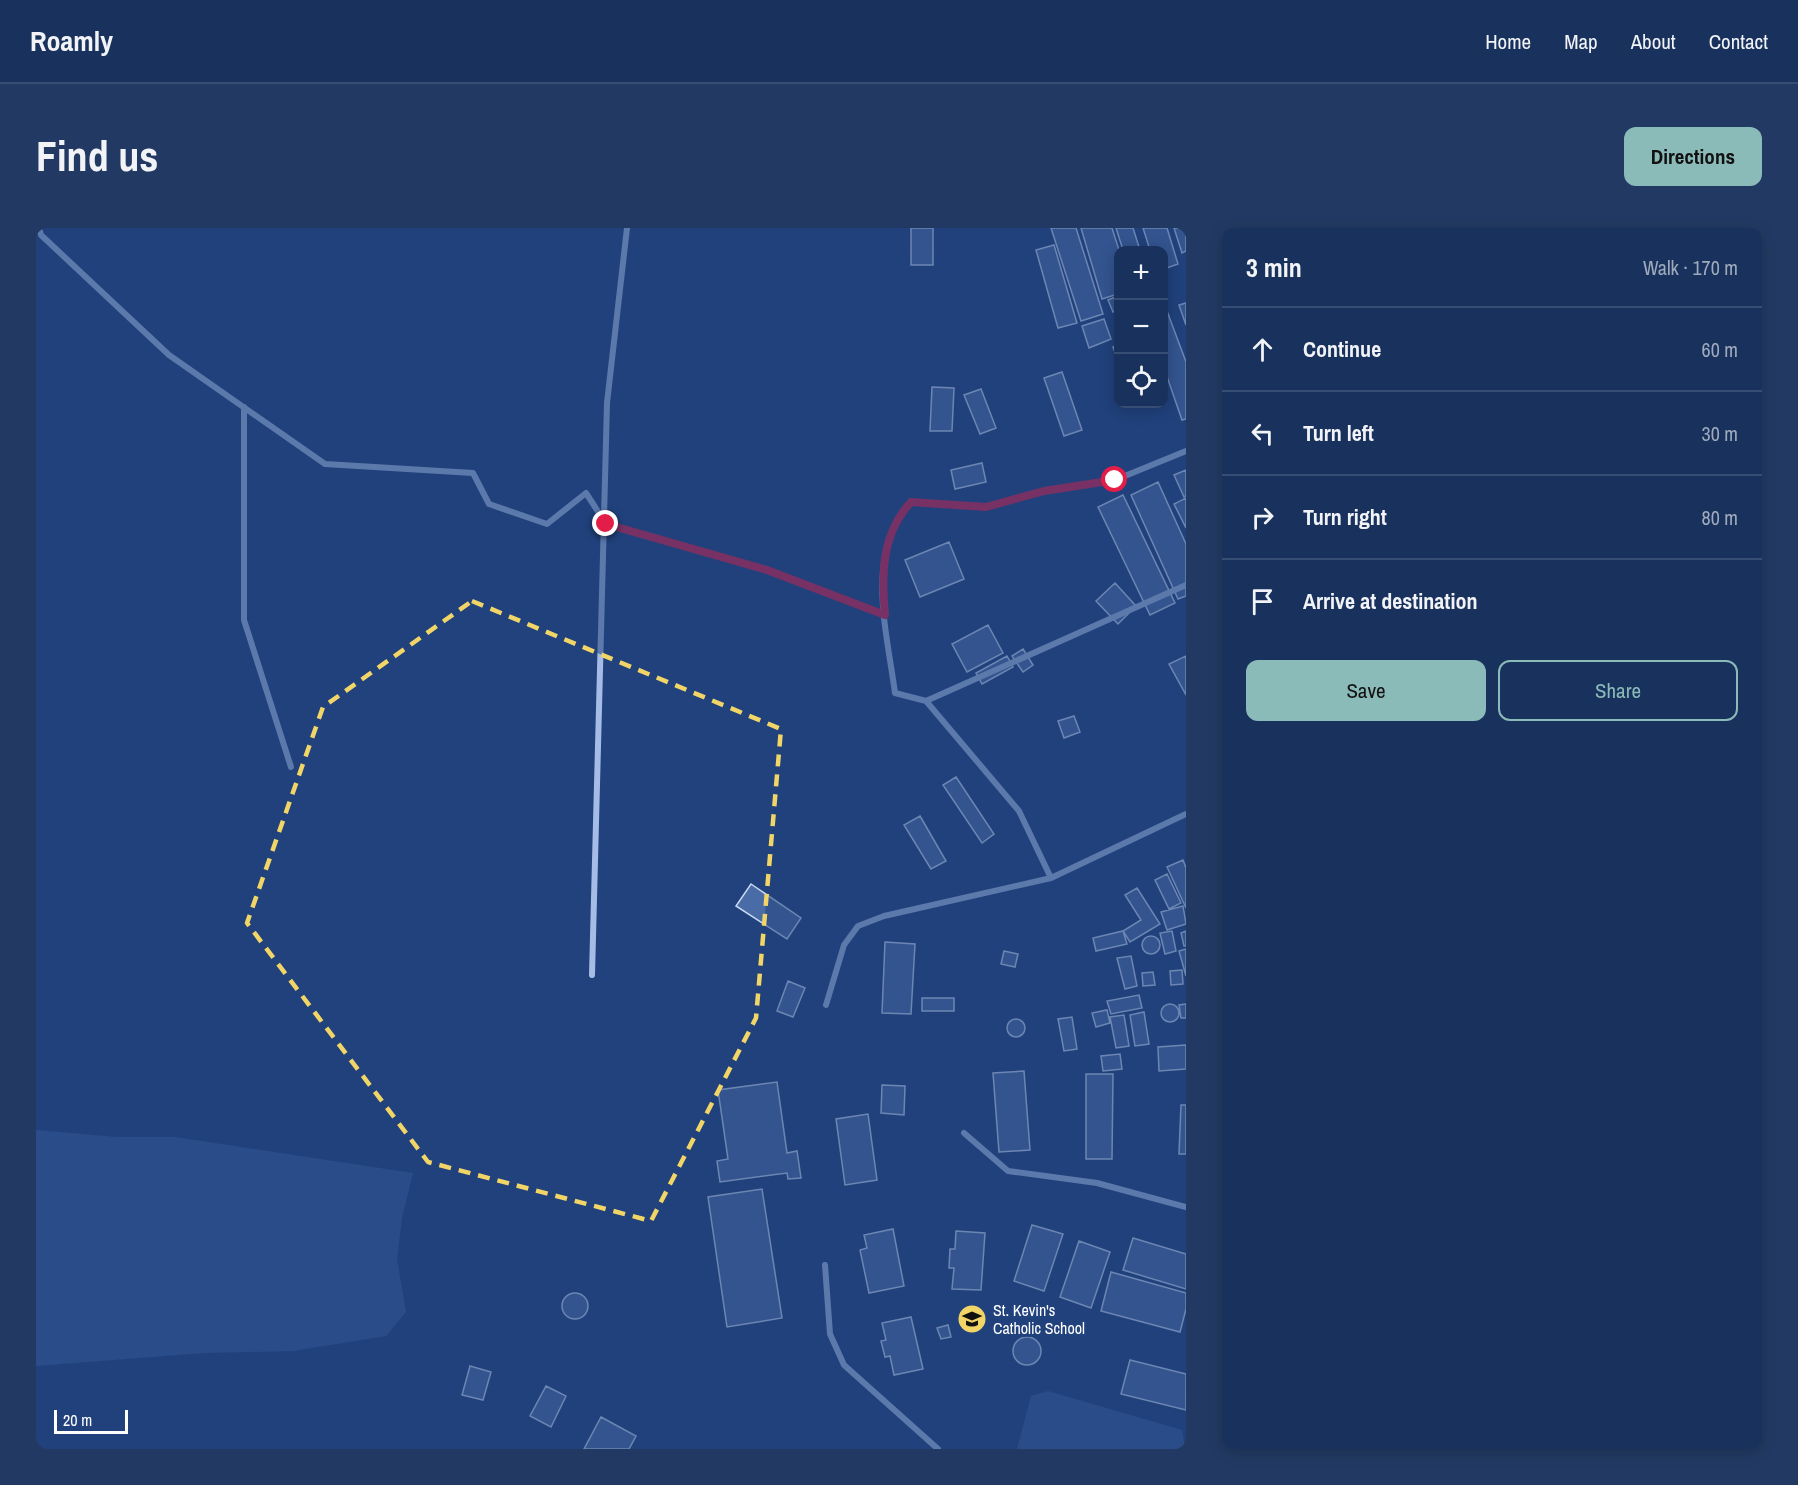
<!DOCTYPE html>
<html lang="en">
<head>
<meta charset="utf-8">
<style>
  :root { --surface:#19325d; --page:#223a63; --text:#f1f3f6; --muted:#9faabc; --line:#374d72; --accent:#8bbbb9 }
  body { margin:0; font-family:"Archivo Narrow",sans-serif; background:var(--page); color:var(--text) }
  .controls { position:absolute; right:18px; top:18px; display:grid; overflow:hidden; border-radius:12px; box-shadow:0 3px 15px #0003 }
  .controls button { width:54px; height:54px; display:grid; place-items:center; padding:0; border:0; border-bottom:2px solid var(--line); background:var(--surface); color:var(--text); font:30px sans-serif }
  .scale { position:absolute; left:18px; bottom:15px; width:74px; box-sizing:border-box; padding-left:6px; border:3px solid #fff; border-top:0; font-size:16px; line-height:21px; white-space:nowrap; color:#fff; -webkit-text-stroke:4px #21427c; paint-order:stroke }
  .stop { position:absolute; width:18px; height:18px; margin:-14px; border:4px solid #e11d48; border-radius:50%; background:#fff }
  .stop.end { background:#e11d48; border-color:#fff; box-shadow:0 2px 6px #0008 }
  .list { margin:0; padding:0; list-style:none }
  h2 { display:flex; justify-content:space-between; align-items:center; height:78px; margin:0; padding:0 24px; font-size:26px }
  h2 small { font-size:20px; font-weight:400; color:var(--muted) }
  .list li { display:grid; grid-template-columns:39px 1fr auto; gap:18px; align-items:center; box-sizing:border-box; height:84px; padding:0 24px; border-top:2px solid var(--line) }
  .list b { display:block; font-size:22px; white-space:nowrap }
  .list em { font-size:20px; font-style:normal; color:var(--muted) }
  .actions { display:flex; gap:12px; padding:18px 24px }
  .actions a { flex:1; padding:14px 0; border:2px solid var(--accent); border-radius:12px; text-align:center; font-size:21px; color:var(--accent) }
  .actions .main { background:var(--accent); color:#111 }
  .icon { flex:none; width:33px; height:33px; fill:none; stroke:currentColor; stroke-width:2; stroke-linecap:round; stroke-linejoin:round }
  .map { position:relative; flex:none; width:1150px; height:1221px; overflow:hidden; border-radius:12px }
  header { display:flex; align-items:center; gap:36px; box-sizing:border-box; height:84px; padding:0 30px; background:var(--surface); border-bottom:2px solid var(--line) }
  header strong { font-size:28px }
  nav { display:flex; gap:33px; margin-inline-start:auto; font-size:21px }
  .intro { display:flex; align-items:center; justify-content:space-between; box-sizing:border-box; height:144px; padding:0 36px }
  h1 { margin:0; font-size:42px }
  .button { padding:15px 27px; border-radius:12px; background:var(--accent); color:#111; font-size:21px; font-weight:700 }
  main { display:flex; gap:36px; padding:0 36px }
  aside { flex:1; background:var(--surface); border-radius:12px; box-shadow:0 3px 15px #0003 }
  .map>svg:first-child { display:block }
  .green { fill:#355b9a }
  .building { fill:#4a6ca6; stroke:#c8d9f5; stroke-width:1.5 }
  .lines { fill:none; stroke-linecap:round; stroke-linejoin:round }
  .street { stroke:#a5bde6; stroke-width:6 }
  .route { stroke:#e11d48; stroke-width:8 }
  .marked { fill:none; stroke:#f2d567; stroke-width:4.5; stroke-dasharray:12 8; stroke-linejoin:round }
  .labels { text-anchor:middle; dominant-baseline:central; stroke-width:6; stroke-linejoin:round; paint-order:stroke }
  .poi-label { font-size:16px; fill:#fff; stroke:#21427c; text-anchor:start }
</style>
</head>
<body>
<header>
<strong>Roamly</strong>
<nav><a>Home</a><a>Map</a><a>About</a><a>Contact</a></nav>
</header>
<div class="intro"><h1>Find us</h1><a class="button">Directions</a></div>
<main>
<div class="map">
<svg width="1150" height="1221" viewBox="0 0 1150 1221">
  <rect width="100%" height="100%" fill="#21427c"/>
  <!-- green -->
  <path class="green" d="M0 902 81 909H139L377 945 366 990 361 1031 370 1084 350 1108 257 1123 168 1125 0 1138Z
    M1012 1163 1146 1202 1149 1221H981L995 1168Z"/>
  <!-- building -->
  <path class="building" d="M875 0H897V37H875Z
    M1015 0H1040L1067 86 1045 93Z
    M1045 0H1076L1083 22 1082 66 1066 71Z
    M1080 0H1097L1104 22H1087Z
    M1107 0H1131L1142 36 1128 41V22H1114Z
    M1138 0H1150V23L1146 25Z
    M1018 17 1041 95 1022 100 1000 22Z
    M1082 68V82L1077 84 1072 72Z
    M1128 75 1150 134V191L1146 192 1128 140Z
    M1150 75V97L1143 77Z
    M1068 91 1075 111 1053 120 1046 98Z
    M1082 116V133L1077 119Z
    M1026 144 1046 202 1028 208 1008 150Z
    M896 159 918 160 916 203H894Z
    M945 161 960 200 944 206 928 167Z
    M946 235 950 254 919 261 915 242Z
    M1150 242V268L1148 269 1138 247Z
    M1122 254 1150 316V368L1142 371 1095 267Z
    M1087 267 1139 375 1114 387 1062 279Z
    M1150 270V300L1138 276Z
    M913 314 928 351 884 369 869 332Z
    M1079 355 1100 378 1082 396 1060 373Z
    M952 397 967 425 931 444 916 416Z
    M987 421 997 437 987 444 976 428Z
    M971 428 977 439 946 456 940 445Z
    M1150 428V467L1133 436Z
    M1038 488 1044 504 1028 510 1022 493Z
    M920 549 958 606 946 615 907 557Z
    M884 588 910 633 895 641 868 597Z
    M1147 632 1150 640V680L1131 639Z
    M1131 646 1145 675 1133 681 1119 652Z
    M715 656 765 690 751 711 700 678Z
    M1101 660 1124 696 1094 714 1087 703 1105 692 1089 667Z
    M1147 678 1150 696 1131 702 1125 684Z
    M1087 703 1091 716 1060 723 1057 710Z
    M1136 703 1140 723 1129 726 1124 705Z
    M1150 703V718H1148L1145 705Z
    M1106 717a9 9 0 1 1 18 0a9 9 0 1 1-18 0Z
    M849 714 879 716 875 786 846 785Z
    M1150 721V748L1143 723Z
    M968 723 982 726 979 739 965 736Z
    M1095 728 1101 758 1089 761 1081 730Z
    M1146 742 1147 756 1135 757 1134 743Z
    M1117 744 1119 757 1107 758 1106 745Z
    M752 753 769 760 757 789 741 783Z
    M1103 767 1106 780 1075 786 1071 773Z
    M886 770H918V783H886Z
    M1150 776V790H1145L1143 777Z
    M1125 785a9 9 0 1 1 18 0a9 9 0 1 1-18 0Z
    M1071 782 1074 795 1060 799 1056 785Z
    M1108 784 1113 816 1099 818 1094 787Z
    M1088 787 1093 818 1080 820 1074 789Z
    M1036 789 1041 821 1028 823 1022 791Z
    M971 800a9 9 0 1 1 18 0a9 9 0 1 1-18 0Z
    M1150 817V841L1123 843 1122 819Z
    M1084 826 1086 841 1067 843 1065 828Z
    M988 843 994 922 963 924 957 845Z
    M1050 846H1077L1076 931H1050Z
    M741 854 751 925 761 923 765 950 752 951 751 945 684 954 681 933 692 931 682 862Z
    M846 857 869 858 868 887 845 885Z
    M1145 877H1150V926H1143Z
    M832 886 841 952 809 957 800 891Z
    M726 961 746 1090 691 1099 672 969Z
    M996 997 1027 1006 1008 1063 978 1053Z
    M857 1001 868 1058 833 1065 824 1022 831 1020 828 1007Z
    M920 1003 949 1005 945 1062 916 1061 918 1040H913L914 1021H919Z
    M1097 1010 1150 1026V1061L1087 1042Z
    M1043 1013 1074 1024 1055 1080 1024 1069Z
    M1075 1044 1150 1065V1081L1144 1104 1065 1083Z
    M526 1078a13 13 0 1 1 26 0a13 13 0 1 1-26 0Z
    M875 1089 887 1141 858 1147 854 1128 849 1129 845 1113 850 1112 846 1095Z
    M912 1097 915 1109 905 1111 901 1100Z
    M977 1123a14 14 0 1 1 28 0a14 14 0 1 1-28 0Z
    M1094 1132 1150 1146V1182L1085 1166Z
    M434 1138 455 1144 447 1172 426 1167Z
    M510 1158 530 1168 515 1199 494 1188Z
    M565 1189 600 1208 593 1221H548Z"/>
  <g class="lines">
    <!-- street -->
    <path class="street" d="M3 0 5 7 133 127 289 236 437 245 453 276 511 296 550 265 570 296 731 342 849 387
      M208 179V392L255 539
      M890 473 1150 357
      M1015 650 983 583 890 473 859 465C851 404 828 324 875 274L950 279 1007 263 1079 252 1150 223
      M556 747 571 175 591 0
      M790 777 808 717 822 698 848 688 1015 650 1150 586
      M928 905 972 943 1061 955 1150 979
      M789 1037 794 1106 808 1137 902 1221"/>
  </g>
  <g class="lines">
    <!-- route -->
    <path class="route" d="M570 296 731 342 849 387C845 346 846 305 875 274L950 279 1008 263 1079 252"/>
  </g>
  <!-- marked area -->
  <path d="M0 0H1150V1221H0ZM436 373 745 501 720 790 615 993 392 934 211 695 287 479Z" fill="#21427c" fill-opacity=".55" fill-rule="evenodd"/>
  <path class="marked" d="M436 373 745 501 720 790 615 993 392 934 211 695 287 479Z"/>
  <!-- icons -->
  <defs>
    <g id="school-disc" transform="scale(1.5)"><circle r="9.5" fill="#f2d567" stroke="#21427c"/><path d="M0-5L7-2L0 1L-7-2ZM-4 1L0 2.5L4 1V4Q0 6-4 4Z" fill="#111"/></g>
  </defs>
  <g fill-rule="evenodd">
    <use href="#school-disc" x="936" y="1091"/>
  </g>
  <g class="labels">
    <!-- poi labels -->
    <g class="poi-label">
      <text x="957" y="1082">St. Kevin's<tspan x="957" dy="18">Catholic School</tspan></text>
    </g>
  </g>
</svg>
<div class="controls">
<button>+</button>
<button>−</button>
<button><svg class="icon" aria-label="locate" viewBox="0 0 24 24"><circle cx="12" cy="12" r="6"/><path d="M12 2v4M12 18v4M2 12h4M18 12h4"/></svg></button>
</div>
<div class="scale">20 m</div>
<div class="stop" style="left:1079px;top:252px"></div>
<div class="stop end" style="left:570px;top:296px"></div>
</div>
<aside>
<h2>3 min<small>Walk · 170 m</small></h2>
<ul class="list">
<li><svg class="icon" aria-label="ahead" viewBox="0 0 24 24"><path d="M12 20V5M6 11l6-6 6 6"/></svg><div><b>Continue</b></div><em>60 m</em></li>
<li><svg class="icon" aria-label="left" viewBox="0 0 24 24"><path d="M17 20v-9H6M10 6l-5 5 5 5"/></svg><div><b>Turn left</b></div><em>30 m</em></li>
<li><svg class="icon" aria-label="right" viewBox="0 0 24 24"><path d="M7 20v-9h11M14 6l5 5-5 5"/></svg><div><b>Turn right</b></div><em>80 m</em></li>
<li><svg class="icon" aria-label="arrive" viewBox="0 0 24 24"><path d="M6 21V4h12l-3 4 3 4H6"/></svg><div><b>Arrive at destination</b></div></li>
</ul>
<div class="actions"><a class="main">Save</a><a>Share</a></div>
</aside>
</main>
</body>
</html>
